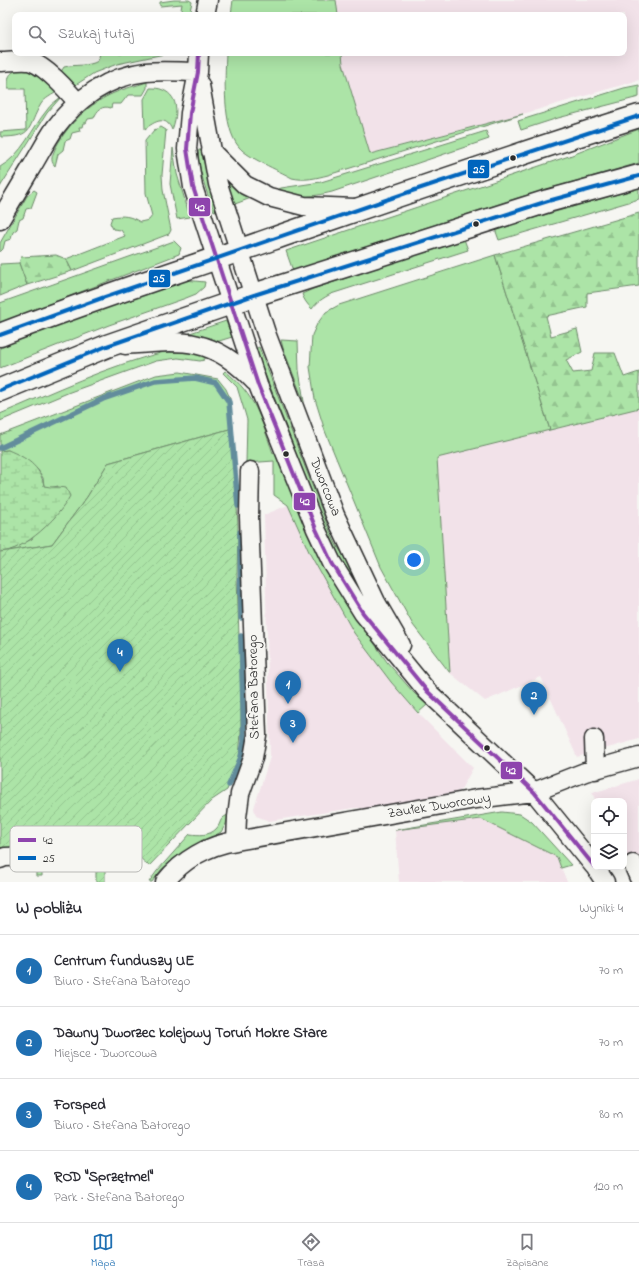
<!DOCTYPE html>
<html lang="pl">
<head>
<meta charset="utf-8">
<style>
  :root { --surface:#fff; --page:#f7f7f7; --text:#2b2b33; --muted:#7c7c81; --line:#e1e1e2; --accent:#1f6fb2 }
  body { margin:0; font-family:"Indie Flower",sans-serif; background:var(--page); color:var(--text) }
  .controls { position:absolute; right:12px; bottom:12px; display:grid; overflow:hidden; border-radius:8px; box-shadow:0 4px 16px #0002 }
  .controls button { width:36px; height:36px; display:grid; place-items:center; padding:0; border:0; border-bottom:1px solid var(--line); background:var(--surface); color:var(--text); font:20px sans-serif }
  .you { position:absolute; left:414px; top:560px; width:14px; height:14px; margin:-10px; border:3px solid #fff; border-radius:50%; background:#1a73e8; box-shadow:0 0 0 6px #1a73e833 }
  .badge { display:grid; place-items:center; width:26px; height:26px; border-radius:50%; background:var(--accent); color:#fff; font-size:13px; font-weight:700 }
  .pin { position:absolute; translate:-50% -33px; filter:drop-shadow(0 1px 2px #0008) }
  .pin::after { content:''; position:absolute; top:21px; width:14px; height:12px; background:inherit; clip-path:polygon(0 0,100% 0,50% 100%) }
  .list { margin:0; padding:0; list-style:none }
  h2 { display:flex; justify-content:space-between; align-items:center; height:52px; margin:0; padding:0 16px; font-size:17px }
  h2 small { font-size:13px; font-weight:400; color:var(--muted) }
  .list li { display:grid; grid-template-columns:26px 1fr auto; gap:12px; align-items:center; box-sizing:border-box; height:72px; padding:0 16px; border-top:1px solid var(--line) }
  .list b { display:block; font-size:15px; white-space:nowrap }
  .list p { margin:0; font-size:13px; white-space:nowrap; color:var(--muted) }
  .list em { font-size:13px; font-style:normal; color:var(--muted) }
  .icon { flex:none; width:22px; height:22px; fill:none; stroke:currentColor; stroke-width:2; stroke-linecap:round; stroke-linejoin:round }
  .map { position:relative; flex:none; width:639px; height:882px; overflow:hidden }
  .search { position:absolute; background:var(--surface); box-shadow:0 4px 16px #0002; left:12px; right:12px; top:12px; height:44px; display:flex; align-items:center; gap:10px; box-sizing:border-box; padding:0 14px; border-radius:8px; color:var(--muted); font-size:15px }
  .sheet { height:340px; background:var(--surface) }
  nav { display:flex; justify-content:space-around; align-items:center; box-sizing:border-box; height:56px; border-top:1px solid var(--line); background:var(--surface); font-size:11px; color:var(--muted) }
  nav a { display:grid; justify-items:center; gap:2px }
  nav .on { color:var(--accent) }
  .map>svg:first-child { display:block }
  .built { fill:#f2e2e9 }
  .grass { fill:#ace4a7; stroke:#6c8869 }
  .forest { fill:url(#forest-firs); stroke:#6c8869 }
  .wetland { fill:url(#wetland-marsh); stroke:#6c8869 }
  .garden { fill:url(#garden-furrows); stroke:#6c8869 }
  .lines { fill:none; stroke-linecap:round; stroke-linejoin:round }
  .stream { stroke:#628c9c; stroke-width:5.5 }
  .minor-casing { stroke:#2b2b2b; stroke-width:21 }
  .major-casing { stroke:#2b2b2b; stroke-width:25 }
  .minor { stroke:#f6f6f2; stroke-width:18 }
  .major { stroke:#f6f6f2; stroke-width:22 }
  .bus-1-casing { stroke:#f6f6f2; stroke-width:7 }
  .bus-2-casing { stroke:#f6f6f2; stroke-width:7 }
  .bus-1 { stroke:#8e44ad; stroke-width:4 }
  .bus-2 { stroke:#0065bd; stroke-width:4 }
  .bus-dot { fill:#2b2b2b; stroke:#f6f6f2; stroke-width:1.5 }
  .labels { text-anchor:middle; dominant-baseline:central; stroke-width:4; stroke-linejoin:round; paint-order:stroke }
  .street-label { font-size:14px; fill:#2b2b2b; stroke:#f6f6f2 }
  .key { fill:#f6f6f2; stroke:#b9b9b6; stroke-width:1 }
  .key-label { font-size:11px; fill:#2b2b2b }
  .line-badge { stroke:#f6f6f2; stroke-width:1.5 }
  .badge-label { font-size:11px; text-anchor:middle; font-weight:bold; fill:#fff }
</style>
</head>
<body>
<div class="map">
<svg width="639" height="882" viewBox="0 0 639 882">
  <defs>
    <pattern id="forest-firs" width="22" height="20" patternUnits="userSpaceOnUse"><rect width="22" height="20" fill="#ace4a7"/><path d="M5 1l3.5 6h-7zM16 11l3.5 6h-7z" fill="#94c490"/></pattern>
    <pattern id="wetland-marsh" width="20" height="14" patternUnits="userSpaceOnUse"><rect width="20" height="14" fill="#ace4a7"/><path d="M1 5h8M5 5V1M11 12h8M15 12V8" fill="none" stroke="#94c490"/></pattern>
    <pattern id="garden-furrows" width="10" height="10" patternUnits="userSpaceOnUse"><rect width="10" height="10" fill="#ace4a7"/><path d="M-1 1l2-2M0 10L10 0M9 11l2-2" fill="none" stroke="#94c490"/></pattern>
  </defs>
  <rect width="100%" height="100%" fill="#f6f6f2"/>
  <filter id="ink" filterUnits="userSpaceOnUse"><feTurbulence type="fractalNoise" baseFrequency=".025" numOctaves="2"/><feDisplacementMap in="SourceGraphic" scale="8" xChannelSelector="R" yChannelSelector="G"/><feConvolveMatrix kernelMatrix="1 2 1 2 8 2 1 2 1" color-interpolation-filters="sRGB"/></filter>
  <g filter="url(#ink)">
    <!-- built -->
    <path class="built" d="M336 0H639V80L523 114 369 154 343 64 342 53H624V15H338Z
      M639 408V739L577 757 541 677 485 701 450 673 437 458Z
      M288 505 310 554 354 633 391 682 418 713 473 768 460 791 375 808H354L269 821 256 816 254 808 270 757 264 515Z
      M639 779V882H630L624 867V801H596L592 793Z
      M481 819 557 857 567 882H399L395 830Z"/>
    <!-- grass -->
    <path class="grass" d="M174 0H189L192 2 189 15H180L182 4 160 6V2Z
      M233 0H336L338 15H231Z
      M100 53H169L117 64 94 73 74 86 60 73 64 67C75 64 88 67 98 61Z
      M226 53H342L343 64 370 154 523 114 328 175C316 178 305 181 292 178 278 170 248 158 239 147 222 127 225 78 226 53Z
      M23 67 31 68 59 91C53 94 44 99 41 104 27 127 35 137 1 137L0 132 26 130 25 89H8C8 73 9 74 23 67Z
      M147 82V88L143 95H128L121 104H112L111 108C102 105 97 110 94 118L88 119 86 123H83L82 127H79L80 131 72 133 70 139 65 141 63 150 58 154 55 166C49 160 53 154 56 147 68 124 90 103 114 93 125 88 136 86 147 82Z
      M639 85V97L558 118 521 130 518 121 624 88Z
      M150 88C154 88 159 88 163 90 180 97 177 117 172 130 166 115 155 121 145 129L144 99Z
      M61 97 47 113 0 187V167C22 155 32 128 47 110 50 105 56 101 61 97Z
      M161 127 166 130 162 175 163 190 171 230 169 234 72 271 66 259 125 236 121 230 113 229 110 223 112 217C123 215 131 216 140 222L149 220 152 216 146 193 145 141 154 130Z
      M639 129V163L517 198 375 244 302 269 293 271 286 251 501 179 572 155Z
      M486 131 489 139 332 192C311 197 298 199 277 190L281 188 321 182Z
      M173 148 177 174 190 217 177 219 170 184Z
      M199 150H201L209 182 218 209 214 211C209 199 195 161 199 150Z
      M225 179H227L251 198 235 204Z
      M639 188V199L499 240 495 229Z
      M34 190 37 192 31 208 26 209 23 218 19 220 17 229 13 232 11 239 5 241 3 249 0 252V243L27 196Z
      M464 239 468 250 331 294C323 298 317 302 312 309 307 304 304 300 302 294L313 289Z
      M174 241 181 248 179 254 0 323V303Z
      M495 255 550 430 437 458 450 673 413 625 381 567 325 431 315 399 310 367 312 335 317 324 326 312 339 305Z
      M19 263 27 285 0 296V264Z
      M185 280 205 282 204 287 196 294 186 298 109 325 0 368V347L79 317Z
      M226 321 232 337 216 342 184 335Z
      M281 340 298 341 299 370 304 402 283 348Z
      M259 347 327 524 336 544 356 575 389 633 344 570 296 463 286 427 255 349Z
      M164 352 194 353 206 357 204 360 200 361 178 358 156 361 70 392 0 421V414C53 392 107 366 164 352Z
      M225 371C256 395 260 418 273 453L278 450 355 615 387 662 414 693 427 705 418 713 391 682 354 633 310 554 288 505 274 495V461L246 463 247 420 245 413 237 387 223 373Z
      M180 372 218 379 226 389 230 398 233 428 108 463 87 497 52 544 8 551 32 539 58 486 50 488 44 486 43 478 38 470 8 450 0 451V435L156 375Z
      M502 812 520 814 532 822 571 865 561 868 557 857 481 819 395 830Z
      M228 815 226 824 221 832 212 837 199 843 175 858 161 870 152 882H149L157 871 190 834C199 835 209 836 216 829 222 823 218 819 228 815Z"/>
    <!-- forest -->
    <path class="forest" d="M639 213V286L587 293V307L546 316 551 336 577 329 582 352 566 360 573 373 591 371 595 353H615L624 377 639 372V408L550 430 495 255Z
      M56 255 66 259 72 271 27 285 19 263 21 257Z"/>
    <!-- wetland -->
    <path class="wetland" d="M8 450C25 457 41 466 44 486 52 488 58 486 66 488L70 496C59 517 25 551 0 552V451Z"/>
    <!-- garden -->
    <path class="garden" d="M233 428 238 526 237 577 241 696V732L239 759 227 790 212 800 149 866 138 856V853H134L135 864 133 865 131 848 120 847V850H105V882H96V851L51 852V862H42V876H36L35 847 0 848V552L8 551 52 544 87 497 108 463Z"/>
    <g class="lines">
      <!-- stream -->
      <path class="stream" d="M0 448 103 399 155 381 195 378 216 383 229 402 238 506
        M240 532 241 618
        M229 785 241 757 244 742 241 636"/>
      <!-- minor casing -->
      <g class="minor-casing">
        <path id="minor" d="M205 15 208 0
          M199 53 198 72 190 113 187 149 193 187 258 385 316 529 332 563 363 613 427 691 534 792 594 866
          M0 62C9 62 20 60 28 61 44 64 68 91 78 103
          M200 85 218 184 266 333 335 515 376 602 401 645
          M211 151 245 185 269 197 304 206 355 208
          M0 220C10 203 21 185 31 168 39 155 46 141 55 128 76 99 109 76 146 72 163 70 181 72 198 72
          M125 345C182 340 213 336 255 382
          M594 739 595 770
          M236 841 476 799 534 792 585 772 639 757
          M0 859 5 857 35 856
          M633 864 639 878
          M595 867 605 882
          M165 882C182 860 208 845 236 841L237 817 240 794 253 758 257 735 249 517 250 471"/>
      </g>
      <!-- major casing -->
      <g class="major-casing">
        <path id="major" d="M0 335C90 300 181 271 272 239 394 197 516 154 639 116
          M0 390 107 346 254 295 548 201 639 176"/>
      </g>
      <!-- minor -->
      <use href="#minor" class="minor"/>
      <!-- major -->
      <use href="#major" class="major"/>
      <!-- bus-1 casing -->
      <g class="bus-1-casing">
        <path id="bus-1" d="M199 53 198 72 190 113 187 149 193 187 258 385 316 529 332 563 363 613 427 691 534 792 594 866"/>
      </g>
      <!-- bus-2 casing -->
      <g class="bus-2-casing">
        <path id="bus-2" d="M0 335 102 298 409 192 639 116
          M0 390 107 346 254 295 548 201 639 176"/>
      </g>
      <!-- bus-1 -->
      <use href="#bus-1" class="bus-1"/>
      <!-- bus-2 -->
      <use href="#bus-2" class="bus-2"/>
    </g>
  </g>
  <!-- markers -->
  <g class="bus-dot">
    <circle cx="513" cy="158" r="3.5"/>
    <circle cx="476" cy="224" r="3.5"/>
    <circle cx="286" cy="454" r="3.5"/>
    <circle cx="487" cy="748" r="3.5"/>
  </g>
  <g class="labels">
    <!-- street labels -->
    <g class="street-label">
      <text transform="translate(325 487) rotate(68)">Dworcowa</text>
      <text transform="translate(254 687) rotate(-91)">Stefana Batorego</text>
      <text transform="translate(439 806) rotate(-9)">Zaułek Dworcowy</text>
    </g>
  </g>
  <!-- legend -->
  <rect x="10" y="826" width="132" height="46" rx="6" class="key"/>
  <rect x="18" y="838" width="18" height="4" fill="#8e44ad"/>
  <rect x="18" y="856" width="18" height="4" fill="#0065bd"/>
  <g class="key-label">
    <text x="43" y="844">42</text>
    <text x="43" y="862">25</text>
  </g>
  <g class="line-badge">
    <rect x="467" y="159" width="23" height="20" rx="4" fill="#0065bd"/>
    <rect x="188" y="197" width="23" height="20" rx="4" fill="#8e44ad"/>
    <rect x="148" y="269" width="23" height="19" rx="4" fill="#0065bd"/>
    <rect x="293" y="492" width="23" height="19" rx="4" fill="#8e44ad"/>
    <rect x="500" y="761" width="23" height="19" rx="4" fill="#8e44ad"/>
  </g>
  <g class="badge-label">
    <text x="479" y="173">25</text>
    <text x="200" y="211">42</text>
    <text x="159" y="282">25</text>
    <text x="305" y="505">42</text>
    <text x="511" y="774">42</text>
  </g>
</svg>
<div class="controls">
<button><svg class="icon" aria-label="locate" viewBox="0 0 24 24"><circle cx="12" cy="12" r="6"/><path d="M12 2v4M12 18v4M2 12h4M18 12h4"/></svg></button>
<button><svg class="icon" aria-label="layers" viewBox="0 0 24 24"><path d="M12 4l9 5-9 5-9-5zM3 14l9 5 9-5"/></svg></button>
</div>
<div class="you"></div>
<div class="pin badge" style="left:288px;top:704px">1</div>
<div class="pin badge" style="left:534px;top:715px">2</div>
<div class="pin badge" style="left:293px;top:743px">3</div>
<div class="pin badge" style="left:120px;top:672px">4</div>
<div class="search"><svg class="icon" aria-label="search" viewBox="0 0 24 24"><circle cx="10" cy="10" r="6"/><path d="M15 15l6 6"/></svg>Szukaj tutaj</div>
</div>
<section class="sheet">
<h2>W pobliżu<small>Wyniki: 4</small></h2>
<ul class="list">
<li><span class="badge">1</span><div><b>Centrum funduszy UE</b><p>Biuro · Stefana Batorego</p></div><em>70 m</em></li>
<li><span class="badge">2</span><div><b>Dawny Dworzec kolejowy Toruń Mokre Stare</b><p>Miejsce · Dworcowa</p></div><em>70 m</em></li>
<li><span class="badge">3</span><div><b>Forsped</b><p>Biuro · Stefana Batorego</p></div><em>80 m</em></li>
<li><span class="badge">4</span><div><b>ROD &quot;Sprzętmel&quot;</b><p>Park · Stefana Batorego</p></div><em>120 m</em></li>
</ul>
</section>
<nav>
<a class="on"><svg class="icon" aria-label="map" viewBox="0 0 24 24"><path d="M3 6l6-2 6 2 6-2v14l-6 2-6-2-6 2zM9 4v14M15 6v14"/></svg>Mapa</a>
<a><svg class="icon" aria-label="directions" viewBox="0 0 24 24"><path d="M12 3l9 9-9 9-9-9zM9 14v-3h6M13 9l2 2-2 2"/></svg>Trasa</a>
<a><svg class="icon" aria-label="saved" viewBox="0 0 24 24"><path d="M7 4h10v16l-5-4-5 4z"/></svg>Zapisane</a>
</nav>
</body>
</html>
